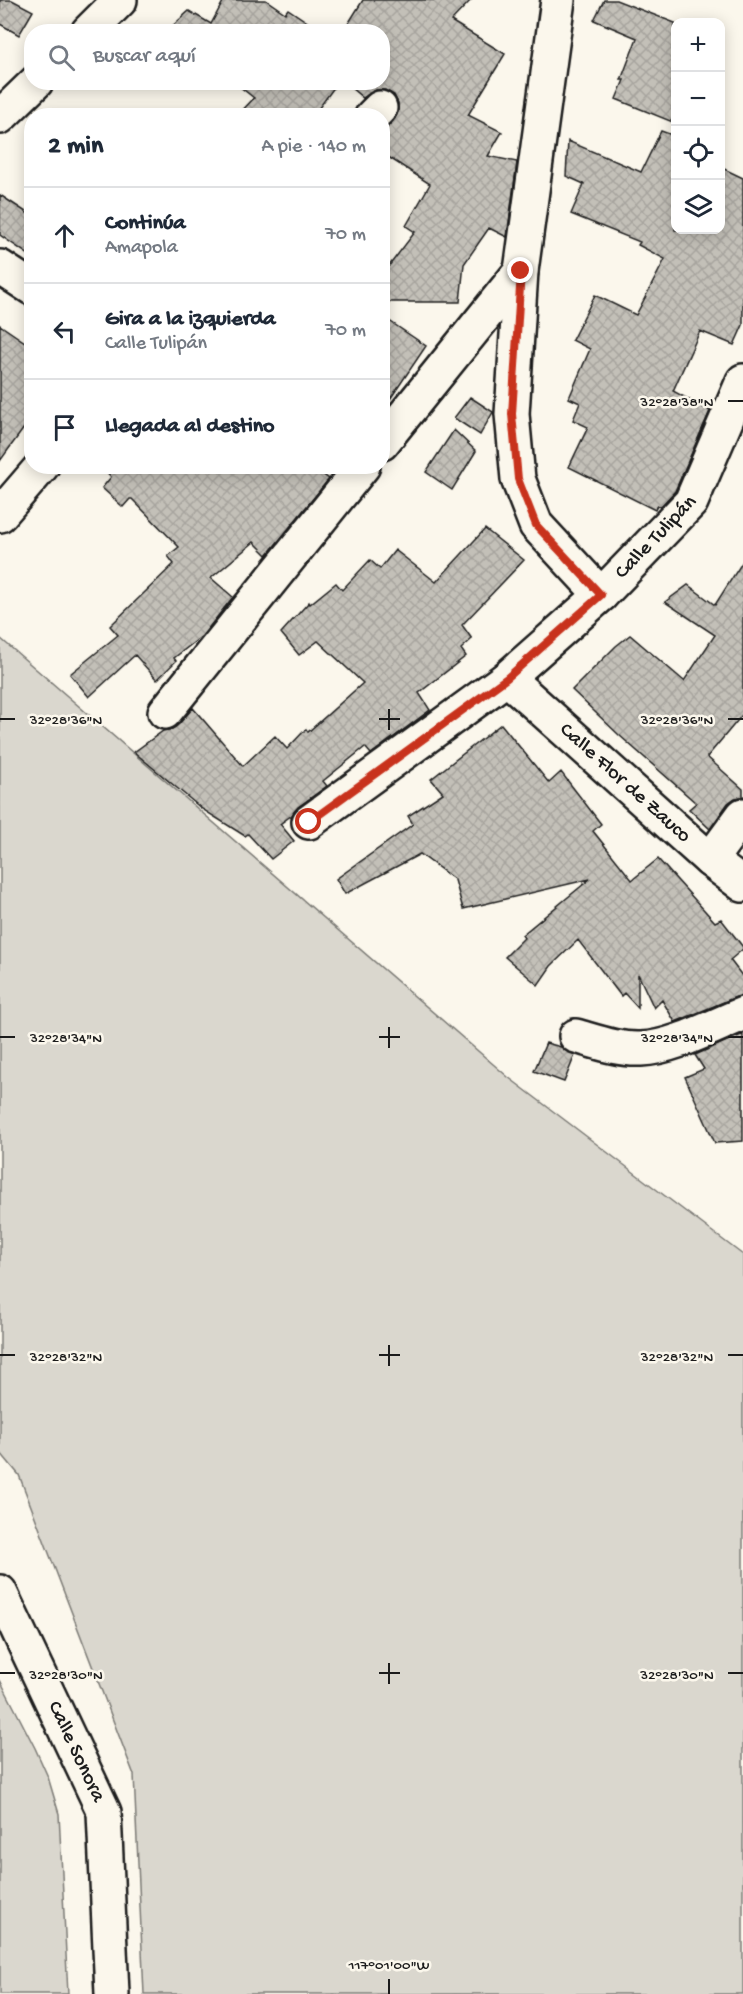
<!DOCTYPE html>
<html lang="es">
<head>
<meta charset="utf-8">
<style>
  :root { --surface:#fff; --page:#f2f2f3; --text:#1f2937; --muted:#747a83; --line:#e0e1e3 }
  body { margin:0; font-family:"Gochi Hand",sans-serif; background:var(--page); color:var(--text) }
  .controls { position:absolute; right:18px; top:18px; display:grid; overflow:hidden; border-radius:12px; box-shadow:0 3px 15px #0003 }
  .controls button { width:54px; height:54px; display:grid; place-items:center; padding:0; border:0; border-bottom:2px solid var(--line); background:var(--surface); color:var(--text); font:30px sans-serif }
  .stop { position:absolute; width:18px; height:18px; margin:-14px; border:4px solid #c8321e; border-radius:50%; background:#fff }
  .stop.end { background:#c8321e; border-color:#fff; box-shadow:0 2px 6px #0008 }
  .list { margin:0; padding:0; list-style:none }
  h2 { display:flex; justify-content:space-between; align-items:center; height:78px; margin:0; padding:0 24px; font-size:26px }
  h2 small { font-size:20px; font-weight:400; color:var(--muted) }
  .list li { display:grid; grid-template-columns:39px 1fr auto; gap:18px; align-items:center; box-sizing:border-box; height:96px; padding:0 24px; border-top:2px solid var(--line) }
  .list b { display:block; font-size:22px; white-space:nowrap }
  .list p { margin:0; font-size:20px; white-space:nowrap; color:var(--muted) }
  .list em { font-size:20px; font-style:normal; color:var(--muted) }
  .icon { flex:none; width:33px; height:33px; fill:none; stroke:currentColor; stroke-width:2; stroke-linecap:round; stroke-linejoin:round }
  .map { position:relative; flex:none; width:743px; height:1994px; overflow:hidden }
  .search { position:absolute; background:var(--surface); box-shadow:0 3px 15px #0003; left:24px; top:24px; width:366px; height:66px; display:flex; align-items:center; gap:15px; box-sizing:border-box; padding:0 21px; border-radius:24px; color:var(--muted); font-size:22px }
  .panel { position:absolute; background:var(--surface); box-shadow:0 3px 15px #0003; left:24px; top:108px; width:366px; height:366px; border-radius:24px }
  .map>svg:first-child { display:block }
  .grass { fill:#dad7ce; stroke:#7b7a75; stroke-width:1.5 }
  .building { fill:url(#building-cross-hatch); stroke:#1c1c1c; stroke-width:1.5 }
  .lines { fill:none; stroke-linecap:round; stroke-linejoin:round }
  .minor-casing { stroke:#1c1c1c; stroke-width:38 }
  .minor { stroke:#fbf7ec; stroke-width:33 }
  .route { stroke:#c8321e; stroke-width:8 }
  .ticks { fill:none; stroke:#1c1c1c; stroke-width:2 }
  .labels { text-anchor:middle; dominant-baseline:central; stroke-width:5; stroke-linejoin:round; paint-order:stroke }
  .street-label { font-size:21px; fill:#1c1c1c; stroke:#fbf7ec }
  .ticks-label { font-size:15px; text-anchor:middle; fill:#1c1c1c; stroke:#fbf7ec; stroke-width:5; stroke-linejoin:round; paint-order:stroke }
</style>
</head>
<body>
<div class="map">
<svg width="743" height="1994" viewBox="0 0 743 1994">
  <defs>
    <pattern id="building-cross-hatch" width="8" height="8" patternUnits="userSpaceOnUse" patternTransform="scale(1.5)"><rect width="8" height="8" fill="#c3c0b8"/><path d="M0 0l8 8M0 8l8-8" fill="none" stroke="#a7a49e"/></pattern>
  </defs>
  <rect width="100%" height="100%" fill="#fbf7ec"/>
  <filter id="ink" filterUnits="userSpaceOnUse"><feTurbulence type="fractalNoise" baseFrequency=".0167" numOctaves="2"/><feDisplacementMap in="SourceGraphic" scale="12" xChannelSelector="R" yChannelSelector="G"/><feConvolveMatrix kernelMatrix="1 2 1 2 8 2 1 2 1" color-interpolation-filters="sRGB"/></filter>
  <g filter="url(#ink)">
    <!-- grass -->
    <path class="grass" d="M0 638 508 1077 743 1255V1994H144L134 1775 19 1475 0 1452Z
      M0 1680 35 1748 48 1777 59 1814 68 1994H0Z"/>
    <!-- building -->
    <path class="building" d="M0 0H12L33 11 19 35 0 24Z
      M224 0H266L285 13 288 9 322 32 167 31 189 11 211 24Z
      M363 0H471L451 21 505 54 468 115 502 132 488 156 517 162 507 237 489 228 464 264 460 302H382V275L415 232 406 226 430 184 382 153V132L393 121 398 112V103L394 95 385 90H376L363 98 344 82H382V32H343Z
      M604 0H616L675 23V123L616 99 624 80H621L637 38 594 20Z
      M234 82H338L313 116H237L254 98Z
      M661 131 675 136V230H720V167L743 178V325L734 345 700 331 673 391 710 411 675 491 660 507 657 506 655 510 569 467 588 427 573 420 580 403 569 398 590 349 572 340 595 295 636 315 665 259 638 245 640 242 571 214 584 184 566 176 568 141 641 172Z
      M0 195 32 216V257L0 235Z
      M382 316 426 346 382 411Z
      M0 325 32 347V417L0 461Z
      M470 397 493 412 480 435 454 418Z
      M454 430 476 451 452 490 426 472Z
      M102 466H311L329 479 267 555 254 542 211 578 233 597 202 636 174 658 176 661 157 680 135 655 89 697 70 674 118 635 110 626 174 564 168 556 179 547 132 499H130L123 507 102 488 111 477Z
      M485 529 524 560 462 625 472 639 461 649 466 656 419 693 430 710 371 754 365 747 323 781 327 786 298 807 292 815 280 824 294 841 271 859 248 834 245 836 202 809 134 752 163 731 172 729 179 724 193 708 243 766 275 736 287 749 306 729 308 732 363 683 318 641 299 655 281 633 309 602 310 604 336 583 342 590 370 560 380 569 395 550 436 582Z
      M743 561V714L707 757 743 789V797L735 798 728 803 710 829 689 809 696 803 619 735 572 690 616 646 630 635 684 681 715 635 665 602 688 585 715 605Z
      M501 724 549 783 561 772 601 824 593 831 632 880 658 859 715 922 721 919 743 947V949L730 960 743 977V996L736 997 675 1022 662 1000 654 1008 638 974V1008L624 993 621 996 578 940 551 966 538 985 505 957 524 938 522 935 590 879 463 909 455 880 420 854 345 894 336 879 413 824 408 816 443 793 431 779Z
      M743 1034V1141L715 1143 685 1077 704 1069 695 1055Z
      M546 1043 561 1047 575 1055 564 1082 534 1071Z"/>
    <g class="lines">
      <!-- minor casing -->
      <g class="minor-casing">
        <g id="minor">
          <path d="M558 0 521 271 512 414 518 479 536 525 601 595"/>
          <path d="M88 32 120 0"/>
          <path d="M372 116 380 108"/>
          <path d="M0 117 36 82"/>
          <path d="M0 267 32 288"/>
          <path d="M382 443 521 271"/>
          <path d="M0 515 42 466"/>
          <path id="s1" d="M507 678 710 860 743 885"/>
          <path d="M165 712 363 466"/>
          <path id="s2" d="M309 822 507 678 601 595 691 502 743 381"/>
          <path d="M710 860 743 815"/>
          <path d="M576 1036C597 1042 619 1050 641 1049 672 1048 713 1026 743 1014"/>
          <path id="s3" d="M0 1592 104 1812 112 1994"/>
        </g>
      </g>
      <!-- minor -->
      <use href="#minor" class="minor"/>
    </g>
  </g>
  <g class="lines" filter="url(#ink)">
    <!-- route -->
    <path class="route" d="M309 822 507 678 601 595 536 525 518 479 512 414 521 271"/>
  </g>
  <!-- ticks -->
  <path class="ticks" d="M728 401H743M389 709V730M0 719H15M379 719H400M728 719H743M389 1027V1048M0 1037H15M379 1037H400M728 1037H743M389 1345V1366M0 1355H15M379 1355H400M728 1355H743M389 1663V1684M0 1673H15M379 1673H400M728 1673H743M389 1979V1994"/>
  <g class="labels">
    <!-- street labels -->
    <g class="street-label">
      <text stroke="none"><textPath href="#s2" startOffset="450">Calle Tulipán</textPath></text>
      <text stroke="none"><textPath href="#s1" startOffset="158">Calle Flor de Zauco</textPath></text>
      <text stroke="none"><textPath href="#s3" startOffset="177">Calle Sonora</textPath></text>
    </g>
  </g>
  <g class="ticks-label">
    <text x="677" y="406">32°28'38"N</text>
    <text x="66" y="724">32°28'36"N</text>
    <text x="677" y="724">32°28'36"N</text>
    <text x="66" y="1042">32°28'34"N</text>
    <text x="677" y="1042">32°28'34"N</text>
    <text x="66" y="1361">32°28'32"N</text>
    <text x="677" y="1361">32°28'32"N</text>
    <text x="66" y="1679">32°28'30"N</text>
    <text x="677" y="1679">32°28'30"N</text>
    <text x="389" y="1969">117°01'00"W</text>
  </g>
</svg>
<div class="controls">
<button>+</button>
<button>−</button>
<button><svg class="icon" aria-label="locate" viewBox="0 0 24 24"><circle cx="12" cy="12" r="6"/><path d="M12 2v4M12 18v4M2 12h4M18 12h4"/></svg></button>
<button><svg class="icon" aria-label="layers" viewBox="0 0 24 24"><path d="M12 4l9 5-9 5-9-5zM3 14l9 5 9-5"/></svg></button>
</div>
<div class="stop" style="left:309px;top:822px"></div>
<div class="stop end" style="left:521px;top:271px"></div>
<div class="search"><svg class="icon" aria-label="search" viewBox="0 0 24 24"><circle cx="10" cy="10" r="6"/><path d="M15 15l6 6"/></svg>Buscar aquí</div>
<section class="panel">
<h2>2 min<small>A pie · 140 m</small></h2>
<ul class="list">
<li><svg class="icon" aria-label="ahead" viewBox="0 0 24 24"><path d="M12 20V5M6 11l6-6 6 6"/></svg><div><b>Continúa</b><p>Amapola</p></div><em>70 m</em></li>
<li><svg class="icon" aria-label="left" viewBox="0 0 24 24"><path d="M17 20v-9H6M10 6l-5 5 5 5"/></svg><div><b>Gira a la izquierda</b><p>Calle Tulipán</p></div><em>70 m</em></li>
<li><svg class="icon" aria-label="arrive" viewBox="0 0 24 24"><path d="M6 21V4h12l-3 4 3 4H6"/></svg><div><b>Llegada al destino</b></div></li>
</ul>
</section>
</div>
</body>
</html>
